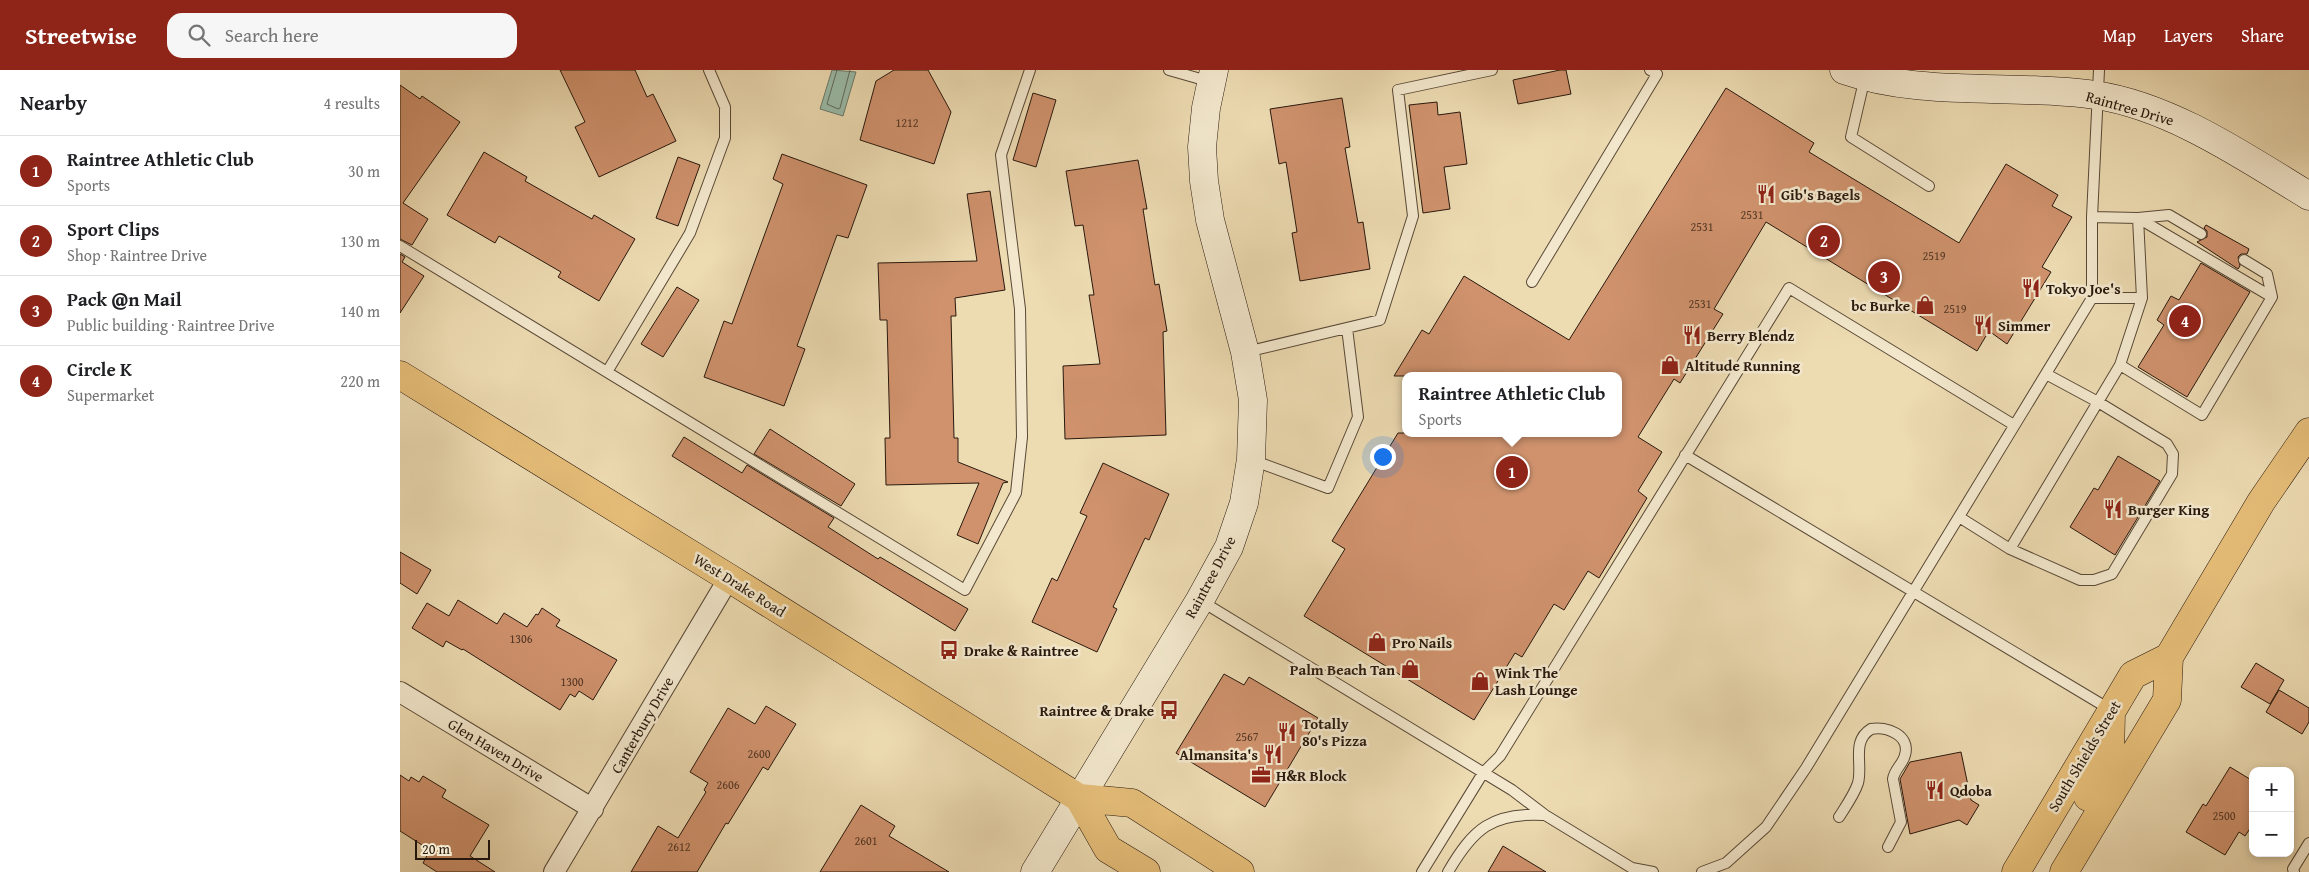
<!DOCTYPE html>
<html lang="en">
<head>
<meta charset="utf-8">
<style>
  :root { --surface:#fff; --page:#f6f6f6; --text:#202124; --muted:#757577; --line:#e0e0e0; --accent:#8f2418 }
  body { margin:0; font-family:"Gentium Book Plus",serif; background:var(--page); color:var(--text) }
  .controls { position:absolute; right:15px; bottom:15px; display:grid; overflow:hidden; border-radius:10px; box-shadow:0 2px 8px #0003 }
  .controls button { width:45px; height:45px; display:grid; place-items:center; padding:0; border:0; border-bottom:1px solid var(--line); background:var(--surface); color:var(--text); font:25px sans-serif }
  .scale { position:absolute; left:15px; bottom:12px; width:75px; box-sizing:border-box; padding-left:5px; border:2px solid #28180d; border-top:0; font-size:14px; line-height:18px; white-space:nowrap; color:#28180d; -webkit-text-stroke:4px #f3e8cd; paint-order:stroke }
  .you { position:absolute; left:982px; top:386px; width:18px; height:18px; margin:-12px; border:4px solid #fff; border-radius:50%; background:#1a73e8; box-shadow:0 0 0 8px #1a73e833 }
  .badge { display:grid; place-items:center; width:32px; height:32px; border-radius:50%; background:var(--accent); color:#fff; font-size:16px; font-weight:700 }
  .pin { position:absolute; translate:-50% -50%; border:2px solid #fff; box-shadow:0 1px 5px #0006 }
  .popup { position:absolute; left:1002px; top:302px; width:220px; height:65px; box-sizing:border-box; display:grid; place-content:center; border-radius:10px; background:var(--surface); filter:drop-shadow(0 1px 4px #0005); font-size:16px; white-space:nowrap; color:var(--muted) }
  .popup b { font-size:19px; color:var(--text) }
  .popup::after { content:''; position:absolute; left:50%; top:100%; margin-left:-10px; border:10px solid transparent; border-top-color:var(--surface) }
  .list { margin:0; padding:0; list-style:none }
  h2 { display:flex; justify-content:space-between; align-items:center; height:65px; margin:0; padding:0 20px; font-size:21px }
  h2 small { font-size:16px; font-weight:400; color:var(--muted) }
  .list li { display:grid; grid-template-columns:32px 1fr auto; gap:15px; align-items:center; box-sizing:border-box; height:70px; padding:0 20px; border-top:1px solid var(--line) }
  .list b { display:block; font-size:19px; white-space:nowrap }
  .list p { margin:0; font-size:16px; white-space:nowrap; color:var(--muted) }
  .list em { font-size:16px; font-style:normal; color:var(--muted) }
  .icon { flex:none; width:28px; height:28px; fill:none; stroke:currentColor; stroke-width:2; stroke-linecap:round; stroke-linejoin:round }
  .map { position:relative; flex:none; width:1909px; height:802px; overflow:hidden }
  header { display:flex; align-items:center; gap:30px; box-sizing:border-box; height:70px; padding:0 25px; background:var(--accent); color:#fff }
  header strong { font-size:24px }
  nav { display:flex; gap:28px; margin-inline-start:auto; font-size:18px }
  .search { width:350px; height:45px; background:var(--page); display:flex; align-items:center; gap:12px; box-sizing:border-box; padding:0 18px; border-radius:15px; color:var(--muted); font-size:19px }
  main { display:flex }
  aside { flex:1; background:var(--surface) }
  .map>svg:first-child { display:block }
  .water { fill:#9abba8; stroke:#6c7a6a }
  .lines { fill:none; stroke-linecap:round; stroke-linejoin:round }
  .shore { stroke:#616a5a; stroke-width:1 }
  .building { fill:#cf926d; stroke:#28180d }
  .lane-casing { stroke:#594936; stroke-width:12 }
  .street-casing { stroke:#594936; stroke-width:22 }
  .secondary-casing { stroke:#28180d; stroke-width:29 }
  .primary-casing { stroke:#28180d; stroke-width:29 }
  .lane { stroke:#f3e8cd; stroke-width:10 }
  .street { stroke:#f3e8cd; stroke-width:20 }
  .secondary { stroke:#f3e8cd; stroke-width:28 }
  .primary { stroke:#e6be79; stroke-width:28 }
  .labels { text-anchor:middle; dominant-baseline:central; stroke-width:5; stroke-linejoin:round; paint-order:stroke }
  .number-label { font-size:12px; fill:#523625 }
  .street-label { font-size:15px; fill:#28180d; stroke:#f3e8cd }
  .poi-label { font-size:15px; font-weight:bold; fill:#28180d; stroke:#f3e8cd; text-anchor:start }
</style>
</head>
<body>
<header>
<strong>Streetwise</strong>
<div class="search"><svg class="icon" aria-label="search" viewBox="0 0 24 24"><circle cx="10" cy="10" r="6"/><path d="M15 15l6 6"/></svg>Search here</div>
<nav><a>Map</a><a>Layers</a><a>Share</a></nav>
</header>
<main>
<aside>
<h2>Nearby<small>4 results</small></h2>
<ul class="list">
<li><span class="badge">1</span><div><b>Raintree Athletic Club</b><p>Sports</p></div><em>30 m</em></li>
<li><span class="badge">2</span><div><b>Sport Clips</b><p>Shop · Raintree Drive</p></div><em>130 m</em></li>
<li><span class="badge">3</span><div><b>Pack @n Mail</b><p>Public building · Raintree Drive</p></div><em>140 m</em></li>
<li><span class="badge">4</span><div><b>Circle K</b><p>Supermarket</p></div><em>220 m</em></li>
</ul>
</aside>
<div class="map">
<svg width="1909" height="802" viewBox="0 0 1909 802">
  <rect width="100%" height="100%" fill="#eddbb2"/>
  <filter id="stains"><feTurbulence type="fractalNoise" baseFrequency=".004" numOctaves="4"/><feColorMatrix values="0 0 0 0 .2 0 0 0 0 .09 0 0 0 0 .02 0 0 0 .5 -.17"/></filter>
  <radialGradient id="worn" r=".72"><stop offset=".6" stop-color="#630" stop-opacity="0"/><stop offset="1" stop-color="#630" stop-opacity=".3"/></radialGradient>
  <!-- water -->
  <path class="water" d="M432 0 456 2 443 46 420 39Z"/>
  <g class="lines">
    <!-- shore -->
    <path class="shore" d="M437 0 427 34 438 39 440 38 450 0"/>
  </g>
  <!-- building -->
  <path class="building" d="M160 0H235L247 27 253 24 276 71 199 107 175 57 185 52Z
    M494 0H528L551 42 534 94 460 70 476 11Z
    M1160 0H1166L1171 24 1118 34 1113 10Z
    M0 15 20 29 22 26 60 52 3 133 28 149 12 175 0 169Z
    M1326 18 1414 73 1409 82 1559 173 1606 94 1658 125 1652 136 1672 147 1642 197 1651 202 1607 274 1589 261 1577 281 1366 152 1314 239 1323 244 1280 313 1274 309 1238 367 1262 382 1238 421 1247 428 1199 508 1188 501 1164 540 1154 534 1122 587 1115 583 1074 650 904 546 945 479 932 471 998 363H1218V306H994L1022 260 1029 264 1064 206 1169 270Z
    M633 23 656 30 636 97 613 90Z
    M942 28 950 77 945 78 958 153 963 152 970 199 900 211 892 163 897 162 886 92 879 94 870 39Z
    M1037 32 1038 45 1060 42 1067 94 1044 97 1050 139 1023 143 1009 35Z
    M84 82 127 107 125 111 192 149 194 145 235 169 199 231 158 207 161 202 99 166 95 173 47 145Z
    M382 84 467 115 448 168 437 165 397 276 405 279 384 336 304 307 324 251 332 254 383 114 373 109Z
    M278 87 300 95 278 156 256 148Z
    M738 90 747 139H743L755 215 759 214 767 261 763 262 766 365 665 369 663 296 700 294 689 225H694L683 155 675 156 666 101Z
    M590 121 605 220 555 228 556 246H551L554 368H558V392L608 412 603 413 578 474 557 465 579 413 486 415 485 368H490L487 250H480L478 193 577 191 567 124Z
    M1806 155 1849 179 1847 184H1841L1838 187 1840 196 1838 199 1797 172 1807 167V161L1804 158Z
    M0 184 5 187 2 192 24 206 0 243Z
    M1801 193 1850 222 1787 327 1738 297 1764 255 1757 250 1771 226 1779 230Z
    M277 217 299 230 263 287 241 274Z
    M370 359 455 414 441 436 354 384Z
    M284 367 342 403 347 395 434 448 428 457 478 489 480 487 568 539 555 561 272 386Z
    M1718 386 1760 411 1715 485 1670 457 1694 418 1698 420Z
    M703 393 769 424 749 470 745 468 713 537 717 539 697 582 632 552 652 508 657 511 687 446 680 443Z
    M0 482 31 500 17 524 0 513Z
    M58 530 97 554 104 543 127 557 136 544 138 545 142 538 160 550 156 556 217 590 193 630 179 621 175 627 170 624 160 640 63 579 62 580 46 571 43 577 12 558 27 533 49 546Z
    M1856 593 1884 610 1870 634 1841 617Z
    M824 604 844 615 849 607 918 648 865 737 776 683Z
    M1879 620 1909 638V652L1902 664 1866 642Z
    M366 636 396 654 368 700 363 697 328 754 326 753 297 802H231L258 756 278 768 306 722 304 720 308 713 290 702 328 638 355 654Z
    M1561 682 1571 730 1579 735 1567 755 1559 750 1510 764 1500 709 1503 704 1510 692Z
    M1830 697 1853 711V754L1845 766 1839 762 1825 785 1786 762 1803 734 1806 736Z
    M0 705 9 711 11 707 19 712 23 706 46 720 42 727 89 755 70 786 95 802H37L23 793 30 780 0 761Z
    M461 735 495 756 489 766 549 802H420Z
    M1103 776 1146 802H1088Z"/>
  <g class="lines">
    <!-- lane casing -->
    <g class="lane-casing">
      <path id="lane" d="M769 0 811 12
        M1465 7 1451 67 1529 116
        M1692 147 1738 148 1872 227 1802 345 1720 295
        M0 176 565 520 616 423 622 367 620 239 601 85 630 0
        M1844 190 1867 204 1872 227
        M1132 212 1257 4 1250 0
        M1692 228H1742
        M846 282 980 250 1013 146 998 20 1092 0
        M207 302 290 163 325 68V37L309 0
        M1285 385 1711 640
        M852 390 928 418 958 347 947 258
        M1559 447 1610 479 1680 510H1694L1712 504 1772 404 1773 384 1767 374 1698 332 1646 304
        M1610 479 1720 295 1742 228 1738 148 1769 145 1801 164
        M801 531 1112 720 1145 745 1232 798 1253 802
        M1439 747C1446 736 1454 725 1458 713 1463 694 1451 671 1471 659 1486 656 1511 665 1505 685 1503 694 1494 700 1493 709L1501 752 1488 777
        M1022 802 1083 703 1100 686 1389 218 1614 355
        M1048 802C1073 759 1092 742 1144 745
        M1302 802 1326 793 1366 757 1406 698 1692 228V147L1699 0
        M1894 802 1893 799 1909 773"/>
    </g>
    <!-- street casing -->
    <g class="street-casing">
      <path id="street" d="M0 622 193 739
        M154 802 329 508"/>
    </g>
    <!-- secondary casing -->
    <g class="secondary-casing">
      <path id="secondary" d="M1444 0C1525 28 1612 13 1695 25 1771 36 1845 87 1909 126
        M635 802 800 530 829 477 844 433 851 389 853 330 845 282 810 150 804 111 802 77 806 38 814 0"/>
    </g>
    <!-- primary casing -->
    <g class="primary-casing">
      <path id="primary" d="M0 305 329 508 679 728 732 733 840 802
        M1688 727 1710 687 1711 643
        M679 728 708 779 746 802
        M1616 802 1733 605 1769 587
        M1664 802 1767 630 1769 587 1861 432 1909 362"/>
    </g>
    <!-- lane -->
    <use href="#lane" class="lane"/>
    <!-- street -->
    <use href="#street" class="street"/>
    <!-- secondary -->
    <use href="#secondary" class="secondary"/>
    <!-- primary -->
    <use href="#primary" class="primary"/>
  </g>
  <!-- icons -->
  <defs>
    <g id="restaurant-bare" transform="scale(1.5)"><path d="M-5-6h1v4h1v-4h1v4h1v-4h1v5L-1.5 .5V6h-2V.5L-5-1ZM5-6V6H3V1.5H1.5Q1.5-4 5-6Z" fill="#8f2418" stroke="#f3e8cd" stroke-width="2.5" paint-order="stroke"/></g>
    <g id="shop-bare" transform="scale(1.5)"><path d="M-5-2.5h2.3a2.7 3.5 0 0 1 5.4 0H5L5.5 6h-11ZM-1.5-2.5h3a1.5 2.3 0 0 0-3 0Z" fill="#8f2418" stroke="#f3e8cd" stroke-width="2.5" paint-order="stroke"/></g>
    <g id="bus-bare" transform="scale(1.5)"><path d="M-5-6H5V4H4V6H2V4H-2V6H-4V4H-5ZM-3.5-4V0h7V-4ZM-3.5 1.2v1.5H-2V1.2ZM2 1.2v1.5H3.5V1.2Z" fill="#8f2418" stroke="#f3e8cd" stroke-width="2.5" paint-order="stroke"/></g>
    <g id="office-bare" transform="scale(1.5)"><path d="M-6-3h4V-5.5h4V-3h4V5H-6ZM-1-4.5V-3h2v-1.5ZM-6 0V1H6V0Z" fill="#8f2418" stroke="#f3e8cd" stroke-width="2.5" paint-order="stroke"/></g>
  </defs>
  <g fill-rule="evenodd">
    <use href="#restaurant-bare" x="1366" y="124"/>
    <use href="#restaurant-bare" x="1631" y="218"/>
    <use href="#shop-bare" x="1525" y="235"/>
    <use href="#restaurant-bare" x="1583" y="255"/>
    <use href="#restaurant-bare" x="1292" y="265"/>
    <use href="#shop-bare" x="1270" y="295"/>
    <use href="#restaurant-bare" x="1713" y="439"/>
    <use href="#shop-bare" x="977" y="572"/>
    <use href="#bus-bare" x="549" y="580"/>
    <use href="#shop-bare" x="1010" y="599"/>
    <use href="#shop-bare" x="1080" y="611"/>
    <use href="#bus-bare" x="769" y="640"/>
    <use href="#restaurant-bare" x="887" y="662"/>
    <use href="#restaurant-bare" x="873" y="684"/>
    <use href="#office-bare" x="861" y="705"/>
    <use href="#restaurant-bare" x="1535" y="720"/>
  </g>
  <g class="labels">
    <!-- number labels -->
    <g class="number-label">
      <text x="507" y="52">1212</text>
      <text x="1352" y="144">2531</text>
      <text x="1302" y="156">2531</text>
      <text x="1534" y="185">2519</text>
      <text x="1300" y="233">2531</text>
      <text x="1555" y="238">2519</text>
      <text x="121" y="568">1306</text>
      <text x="172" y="611">1300</text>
      <text x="847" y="666">2567</text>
      <text x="359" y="683">2600</text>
      <text x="328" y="714">2606</text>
      <text x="1824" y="745">2500</text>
      <text x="466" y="770">2601</text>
      <text x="279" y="776">2612</text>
    </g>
    <!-- street labels -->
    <g class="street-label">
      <text transform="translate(1730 38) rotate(16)">Raintree Drive</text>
      <text transform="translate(810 507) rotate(-62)">Raintree Drive</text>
      <text transform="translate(340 515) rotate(32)">West Drake Road</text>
      <text transform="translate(242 655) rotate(-60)">Canterbury Drive</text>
      <text transform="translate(96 680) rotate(31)">Glen Haven Drive</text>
      <text transform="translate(1684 686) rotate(-59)">South Shields Street</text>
    </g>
    <!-- poi labels -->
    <g class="poi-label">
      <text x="1381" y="124">Gib's Bagels</text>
      <text x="1646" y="218">Tokyo Joe's</text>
      <text x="1510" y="235" text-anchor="end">bc Burke</text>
      <text x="1598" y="255">Simmer</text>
      <text x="1307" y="265">Berry Blendz</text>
      <text x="1285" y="295">Altitude Running</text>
      <text x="1728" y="439">Burger King</text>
      <text x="992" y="572">Pro Nails</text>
      <text x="564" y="580">Drake &amp; Raintree</text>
      <text x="995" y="599" text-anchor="end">Palm Beach Tan</text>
      <text x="1095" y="602">Wink The<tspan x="1095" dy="17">Lash Lounge</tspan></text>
      <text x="754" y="640" text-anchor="end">Raintree &amp; Drake</text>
      <text x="902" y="653">Totally<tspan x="902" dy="17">80's Pizza</tspan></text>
      <text x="858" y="684" text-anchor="end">Almansita's</text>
      <text x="876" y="705">H&amp;R Block</text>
      <text x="1550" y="720">Qdoba</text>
    </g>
  </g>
  <rect width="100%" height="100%" filter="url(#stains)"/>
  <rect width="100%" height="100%" fill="url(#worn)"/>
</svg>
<div class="controls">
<button>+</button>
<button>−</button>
</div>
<div class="scale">20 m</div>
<div class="you"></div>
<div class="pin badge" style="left:1112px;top:402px">1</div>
<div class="popup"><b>Raintree Athletic Club</b>Sports</div>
<div class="pin badge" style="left:1424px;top:171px">2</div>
<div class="pin badge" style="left:1484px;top:207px">3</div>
<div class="pin badge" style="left:1785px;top:251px">4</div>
</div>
</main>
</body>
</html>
